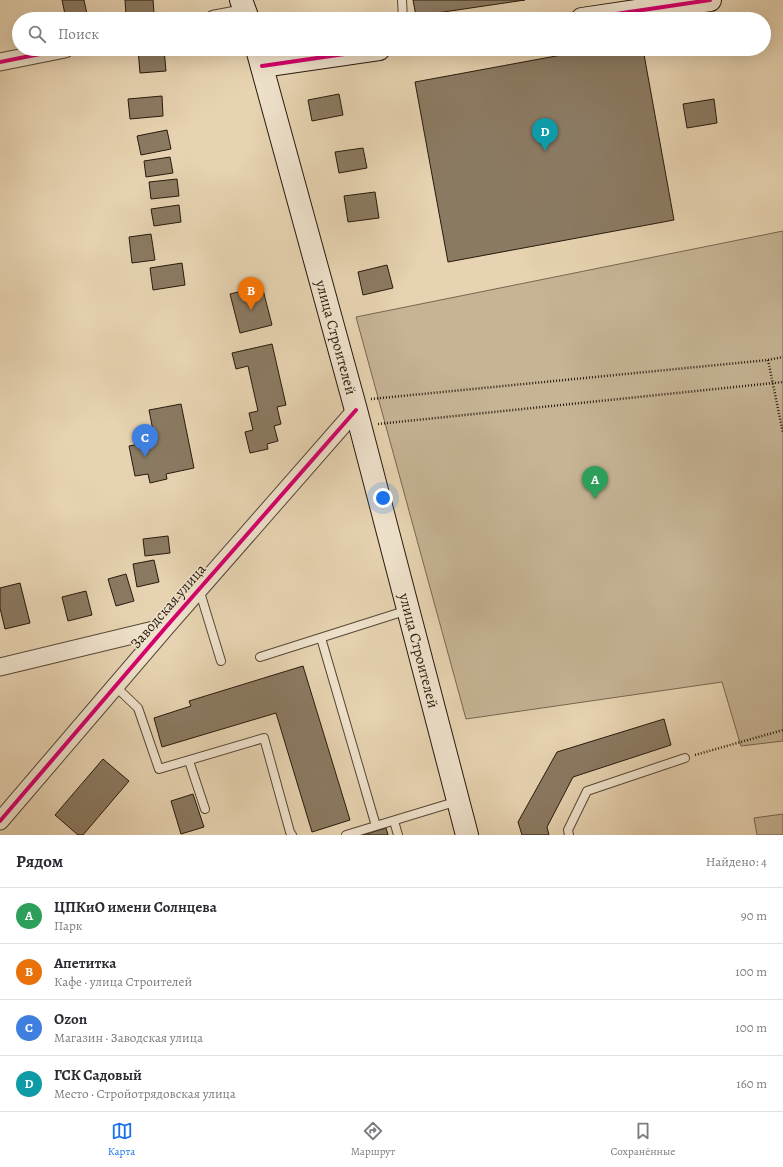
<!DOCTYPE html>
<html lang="ru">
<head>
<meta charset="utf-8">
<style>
  :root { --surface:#fff; --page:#f7f7f7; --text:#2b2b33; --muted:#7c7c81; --line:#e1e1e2; --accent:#1a73e8 }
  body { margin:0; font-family:Alegreya,serif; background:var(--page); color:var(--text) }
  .you { position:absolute; left:383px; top:498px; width:14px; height:14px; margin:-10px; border:3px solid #fff; border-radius:50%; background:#1a73e8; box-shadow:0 0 0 6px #1a73e833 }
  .badge { display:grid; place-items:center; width:26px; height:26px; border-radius:50%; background:var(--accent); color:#fff; font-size:13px; font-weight:700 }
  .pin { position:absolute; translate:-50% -33px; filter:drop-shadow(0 1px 2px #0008) }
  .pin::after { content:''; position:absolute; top:21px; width:14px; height:12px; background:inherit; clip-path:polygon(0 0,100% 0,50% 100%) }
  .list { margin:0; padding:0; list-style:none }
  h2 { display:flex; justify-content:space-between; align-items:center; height:52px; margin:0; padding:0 16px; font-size:17px }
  h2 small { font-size:13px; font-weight:400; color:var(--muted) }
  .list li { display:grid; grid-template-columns:26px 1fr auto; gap:12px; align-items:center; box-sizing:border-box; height:56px; padding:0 16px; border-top:1px solid var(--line) }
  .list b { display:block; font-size:15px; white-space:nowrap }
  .list p { margin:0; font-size:13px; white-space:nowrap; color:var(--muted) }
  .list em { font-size:13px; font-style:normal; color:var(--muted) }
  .icon { flex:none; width:22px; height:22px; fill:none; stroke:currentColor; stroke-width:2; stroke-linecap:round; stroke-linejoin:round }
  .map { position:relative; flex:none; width:783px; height:835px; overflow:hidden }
  .search { position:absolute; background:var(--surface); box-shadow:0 4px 16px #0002; left:12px; right:12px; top:12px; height:44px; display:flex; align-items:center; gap:10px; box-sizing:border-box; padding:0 14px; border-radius:22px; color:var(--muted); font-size:15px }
  .sheet { height:276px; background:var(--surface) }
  nav { display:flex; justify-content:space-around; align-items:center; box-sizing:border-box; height:56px; border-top:1px solid var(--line); background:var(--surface); font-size:11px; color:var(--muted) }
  nav a { display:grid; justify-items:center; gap:2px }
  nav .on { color:var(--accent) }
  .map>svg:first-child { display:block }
  .green { fill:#c6b495; stroke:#766750 }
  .building { fill:#8b7a62; stroke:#271a0c }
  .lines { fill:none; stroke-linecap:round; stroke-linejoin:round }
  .lane-casing { stroke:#574835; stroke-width:10 }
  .street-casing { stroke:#574835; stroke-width:19 }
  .secondary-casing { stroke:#271a0c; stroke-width:24 }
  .path { stroke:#271a0c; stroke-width:2.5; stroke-dasharray:1 2; stroke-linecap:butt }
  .lane { stroke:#efe2cc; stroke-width:8 }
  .street { stroke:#efe2cc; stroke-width:17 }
  .secondary { stroke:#efe2cc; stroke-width:22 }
  .cycleway-casing { stroke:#efe2cc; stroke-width:6 }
  .cycleway { stroke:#d6006c; stroke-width:4 }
  .labels { text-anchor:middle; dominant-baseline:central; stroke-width:3; stroke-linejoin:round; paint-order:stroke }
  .street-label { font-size:15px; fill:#271a0c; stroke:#efe2cc }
</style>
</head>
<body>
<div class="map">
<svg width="783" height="835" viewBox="0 0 783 835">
  <rect width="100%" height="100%" fill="#e7d3b1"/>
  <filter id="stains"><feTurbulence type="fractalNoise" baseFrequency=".005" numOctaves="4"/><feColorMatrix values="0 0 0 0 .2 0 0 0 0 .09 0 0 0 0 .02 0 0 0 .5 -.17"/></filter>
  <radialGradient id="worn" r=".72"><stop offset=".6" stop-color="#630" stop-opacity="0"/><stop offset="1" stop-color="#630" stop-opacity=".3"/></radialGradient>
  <!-- green -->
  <path class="green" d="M783 231V741L741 746 722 682 466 719 356 317Z
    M783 814V835H757L754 818Z"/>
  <!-- building -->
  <path class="building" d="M62 0H84L88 19H66Z
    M125 0H153L154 13 126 15Z
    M413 0H525L416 16Z
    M138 49H164L166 71 140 73Z
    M594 49H643L674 220 448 262 415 82Z
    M339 94 343 115 312 121 308 100Z
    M162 96 163 116 130 119 128 99Z
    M714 99 717 123 687 128 683 104Z
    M167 130 171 149 141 155 137 136Z
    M363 148 367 168 339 173 335 152Z
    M170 157 173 173 146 177 144 161Z
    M177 179 179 196 151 199 149 182Z
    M375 192 379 218 348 222 344 196Z
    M179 205 181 222 154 226 151 209Z
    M151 234 155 260 132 263 129 237Z
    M182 263 185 285 153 290 150 268Z
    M387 265 393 288 363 295 358 272Z
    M262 286 272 325 240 333 230 294Z
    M272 344 286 405 277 407 281 424 274 426 278 441 267 444 268 449 250 453 245 432 253 430 249 413 258 411 248 366 236 369 232 353Z
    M181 404 194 468 166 474 167 479 150 483 148 474 135 476 129 446 155 441 149 410Z
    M168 536 170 553 145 556 143 539Z
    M154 560 159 582 137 587 133 564Z
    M126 574 134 601 116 606 108 579Z
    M20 583 30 623 5 629 0 608V588Z
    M86 591 92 615 68 621 62 597Z
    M303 666 350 820 312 832 276 713 162 747 154 718 191 706 189 701Z
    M664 719 671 745 573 777 547 827 549 835H522L518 822 557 752Z
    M103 759 129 781 83 835H78L55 815Z
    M193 794 204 827 181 834 171 801Z
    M386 828 388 835H363Z"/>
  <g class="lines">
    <!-- lane casing -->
    <g class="lane-casing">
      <path id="lane" d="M402 0 403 19
        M199 589 221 661
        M321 638 376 826
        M260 657 408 610
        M115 686 138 708 159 769 264 738 290 832 292 835
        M189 761 205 809
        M394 821 398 835
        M346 835 458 801
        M569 835 568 830 587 791 685 758"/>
    </g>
    <!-- street casing -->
    <g class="street-casing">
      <path id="street" d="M214 19 246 13
        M0 62 65 49
        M0 667 166 627
        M0 821 166 627 356 410"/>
    </g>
    <!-- secondary casing -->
    <g class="secondary-casing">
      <g id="secondary">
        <path d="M241 0 248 19"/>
        <path d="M582 19 710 0"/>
        <path id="s1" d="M257 49 356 410 467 835"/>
        <path d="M262 66 379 49"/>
      </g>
    </g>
    <!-- path -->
    <path class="path" d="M768 360 783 433
      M371 399 768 360 783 357
      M378 424 783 382
      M695 755 783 730"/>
    <!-- lane -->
    <use href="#lane" class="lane"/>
    <!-- street -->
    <use href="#street" class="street"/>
    <!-- secondary -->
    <use href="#secondary" class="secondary"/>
    <!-- cycleway casing -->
    <g class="cycleway-casing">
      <path id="cycleway" d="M582 19 710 0
        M0 62 65 49
        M262 66 379 49
        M0 821 166 627 356 410"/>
    </g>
    <!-- cycleway -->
    <use href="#cycleway" class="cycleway"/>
  </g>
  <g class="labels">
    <!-- street labels -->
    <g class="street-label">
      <text stroke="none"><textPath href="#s1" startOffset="299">улица Строителей</textPath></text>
      <text transform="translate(168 606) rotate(-49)">Заводская улица</text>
      <text stroke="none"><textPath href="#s1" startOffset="623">улица Строителей</textPath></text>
    </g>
  </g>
  <rect width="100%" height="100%" filter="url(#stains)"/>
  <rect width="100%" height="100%" fill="url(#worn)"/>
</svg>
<div class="you"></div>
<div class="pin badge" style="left:595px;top:499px;background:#2e9e5b">A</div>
<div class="pin badge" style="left:251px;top:310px;background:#e8710a">B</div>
<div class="pin badge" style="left:145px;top:457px;background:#3f7fe0">C</div>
<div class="pin badge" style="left:545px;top:151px;background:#0f9aa8">D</div>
<div class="search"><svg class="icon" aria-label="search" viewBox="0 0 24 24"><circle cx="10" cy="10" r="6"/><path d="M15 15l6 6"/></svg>Поиск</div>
</div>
<section class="sheet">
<h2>Рядом<small>Найдено: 4</small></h2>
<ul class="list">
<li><span class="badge" style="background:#2e9e5b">A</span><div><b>ЦПКиО имени Солнцева</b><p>Парк</p></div><em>90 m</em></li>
<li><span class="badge" style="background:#e8710a">B</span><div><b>Апетитка</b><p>Кафе · улица Строителей</p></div><em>100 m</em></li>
<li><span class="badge" style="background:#3f7fe0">C</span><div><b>Ozon</b><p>Магазин · Заводская улица</p></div><em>100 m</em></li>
<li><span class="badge" style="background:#0f9aa8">D</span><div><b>ГСК Садовый</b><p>Место · Стройотрядовская улица</p></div><em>160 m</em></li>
</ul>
</section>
<nav>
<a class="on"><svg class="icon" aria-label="map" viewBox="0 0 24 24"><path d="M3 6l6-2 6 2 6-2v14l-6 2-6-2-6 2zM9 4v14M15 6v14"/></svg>Карта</a>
<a><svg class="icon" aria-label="directions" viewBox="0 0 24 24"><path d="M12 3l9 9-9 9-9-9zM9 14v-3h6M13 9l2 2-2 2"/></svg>Маршрут</a>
<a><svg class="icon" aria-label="saved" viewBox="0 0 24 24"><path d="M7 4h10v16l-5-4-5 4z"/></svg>Сохранённые</a>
</nav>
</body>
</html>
